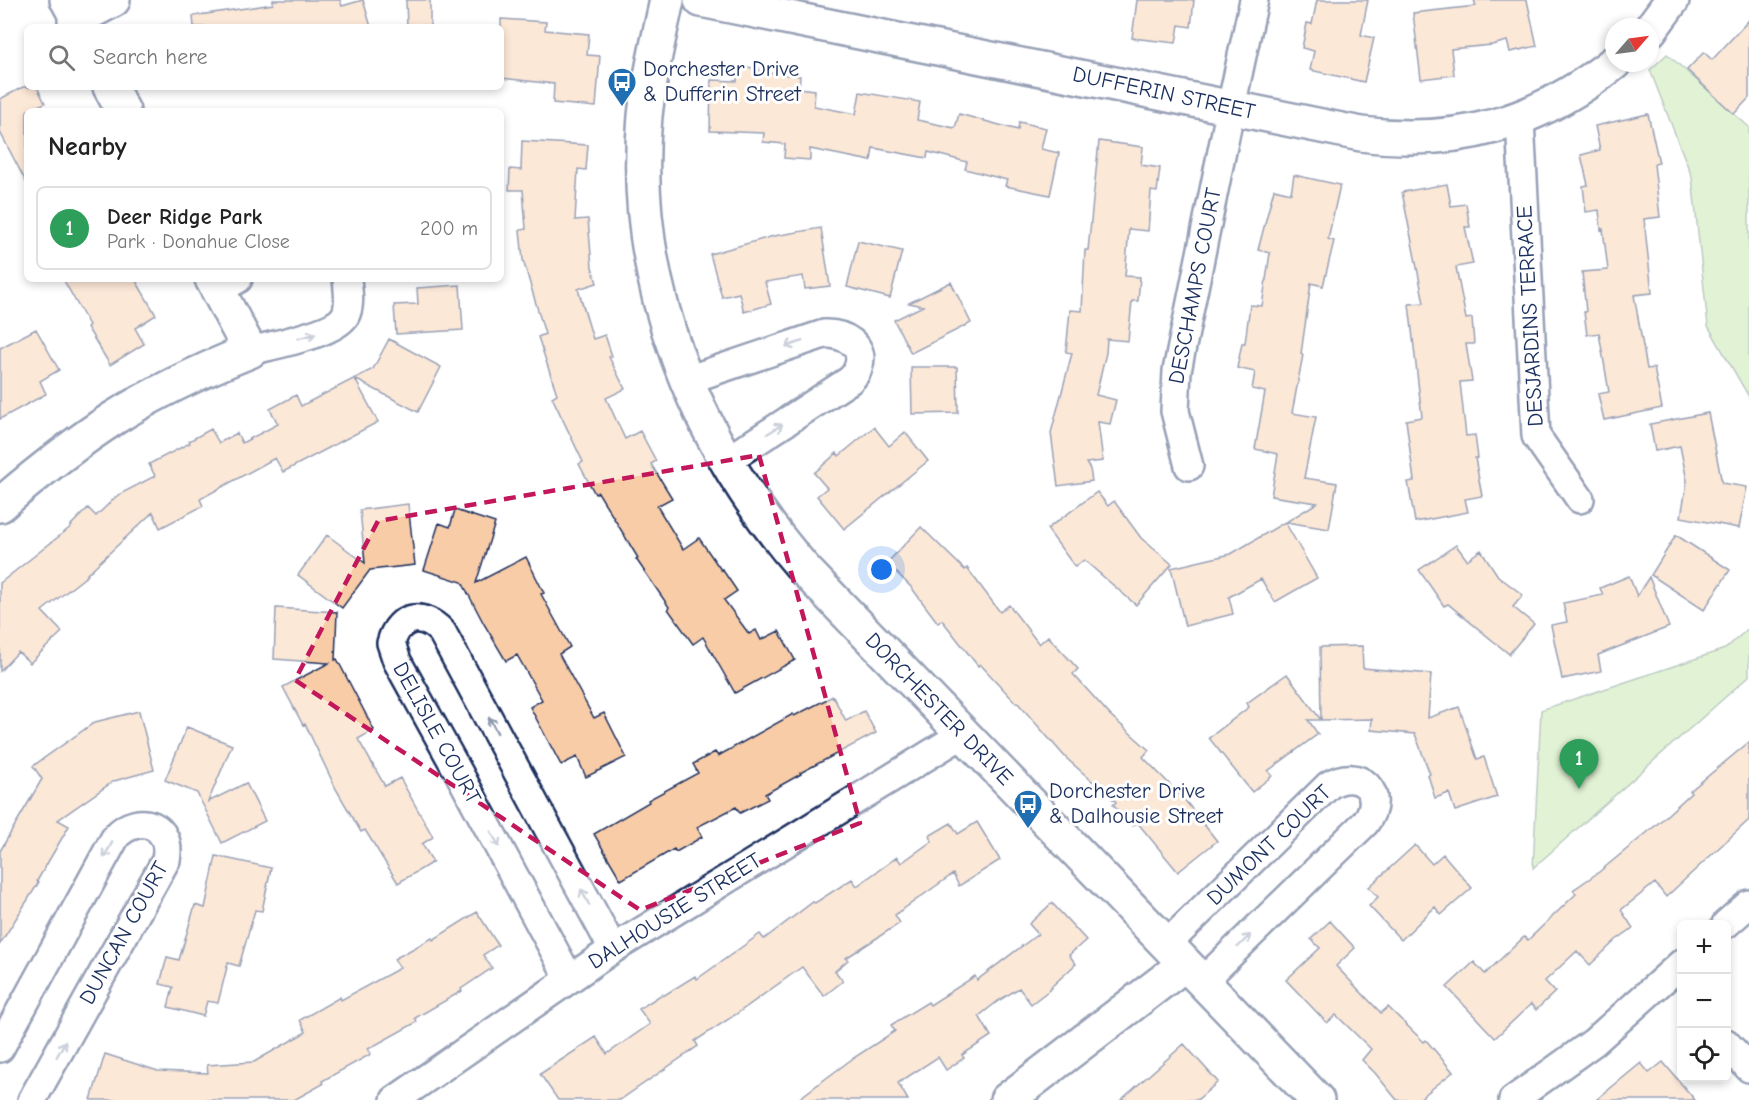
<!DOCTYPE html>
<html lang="en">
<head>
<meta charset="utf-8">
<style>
  :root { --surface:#fff; --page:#f2f2f2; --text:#222; --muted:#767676; --line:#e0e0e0; --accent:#db2777 }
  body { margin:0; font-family:"Comic Neue",sans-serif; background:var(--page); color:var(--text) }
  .controls { position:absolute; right:18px; bottom:18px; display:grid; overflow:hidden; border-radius:9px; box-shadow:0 3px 9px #0003 }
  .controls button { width:54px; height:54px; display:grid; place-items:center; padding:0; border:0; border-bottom:2px solid var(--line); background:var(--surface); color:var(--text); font:30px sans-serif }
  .compass { position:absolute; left:1605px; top:18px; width:54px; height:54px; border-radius:50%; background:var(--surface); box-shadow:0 3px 9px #0003; rotate:62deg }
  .you { position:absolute; left:882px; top:570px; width:21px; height:21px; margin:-15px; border:4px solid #fff; border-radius:50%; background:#1a73e8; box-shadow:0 0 0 9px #1a73e833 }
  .badge { display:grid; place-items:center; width:39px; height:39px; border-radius:50%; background:var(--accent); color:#fff; font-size:20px; font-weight:700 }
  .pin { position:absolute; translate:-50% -50px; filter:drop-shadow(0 2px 3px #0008) }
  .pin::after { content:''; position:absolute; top:32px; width:21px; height:18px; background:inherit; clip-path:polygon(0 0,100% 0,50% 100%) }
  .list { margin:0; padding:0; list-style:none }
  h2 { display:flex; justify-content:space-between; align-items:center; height:78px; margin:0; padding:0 24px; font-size:26px }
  h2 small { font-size:20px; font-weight:400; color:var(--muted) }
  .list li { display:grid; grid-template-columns:39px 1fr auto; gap:18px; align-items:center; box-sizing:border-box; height:84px; margin:0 12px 12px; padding:0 12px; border:2px solid var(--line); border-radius:9px }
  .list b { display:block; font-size:22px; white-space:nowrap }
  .list p { margin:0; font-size:20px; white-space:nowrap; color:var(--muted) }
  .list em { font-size:20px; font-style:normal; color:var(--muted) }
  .icon { flex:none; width:33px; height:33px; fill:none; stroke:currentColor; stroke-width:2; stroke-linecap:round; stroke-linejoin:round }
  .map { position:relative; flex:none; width:1749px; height:1100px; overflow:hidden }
  .search { position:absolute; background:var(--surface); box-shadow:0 3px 9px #0003; left:24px; top:24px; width:480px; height:66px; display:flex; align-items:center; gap:15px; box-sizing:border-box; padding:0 21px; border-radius:9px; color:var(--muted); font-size:22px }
  .panel { position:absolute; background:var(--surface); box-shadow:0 3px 9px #0003; left:24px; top:108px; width:480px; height:174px; border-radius:9px }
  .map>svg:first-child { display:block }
  .green { fill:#bde5a0; stroke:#6c8a7f; stroke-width:1.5 }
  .building { fill:#f8cca7; stroke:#1b2f5e; stroke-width:1.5 }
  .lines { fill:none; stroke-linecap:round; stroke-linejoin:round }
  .street-casing { stroke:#1b2f5e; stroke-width:32 }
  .secondary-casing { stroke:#1b2f5e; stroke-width:38 }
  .street { stroke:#fff; stroke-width:27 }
  .secondary { stroke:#fff; stroke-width:33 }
  .oneway { stroke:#8d97ae }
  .marked { fill:none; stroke:#c2185b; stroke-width:4.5; stroke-dasharray:12 8; stroke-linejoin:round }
  .labels { text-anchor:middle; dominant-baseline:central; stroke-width:6; stroke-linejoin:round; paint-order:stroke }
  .poi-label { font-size:22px; fill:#1b2f5e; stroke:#fff; text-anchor:start }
  .street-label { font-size:22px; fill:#1b2f5e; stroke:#fff }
</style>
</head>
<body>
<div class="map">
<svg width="1749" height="1100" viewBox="0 0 1749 1100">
  <rect width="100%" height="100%" fill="#fff"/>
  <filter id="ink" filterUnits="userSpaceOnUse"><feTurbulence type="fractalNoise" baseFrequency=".0167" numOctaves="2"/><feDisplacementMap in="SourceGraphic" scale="12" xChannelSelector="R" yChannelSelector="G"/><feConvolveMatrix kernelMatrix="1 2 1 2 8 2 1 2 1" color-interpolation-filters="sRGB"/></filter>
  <g filter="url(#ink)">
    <!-- green -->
    <path class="green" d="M1667 54 1749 127V397L1708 326 1692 177 1650 70Z
      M1749 628V676L1533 868 1541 710 1725 649Z"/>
    <!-- building -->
    <path class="building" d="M273 0H340L342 6 363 0 371 27H194L193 16 273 4Z
      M406 0H430V27H407Z
      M1137 0H1194L1191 27 1179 25 1176 43 1132 38Z
      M1317 0H1368L1361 35 1374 38 1364 82 1310 70 1314 51 1302 48 1307 23 1312 24Z
      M1474 0H1527L1537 46 1510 52 1507 41 1492 45 1451 49 1454 75 1421 79 1413 13 1476 6Z
      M501 19 546 22 545 30 589 34 587 55 600 56 596 107 553 103 554 84 501 78Z
      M1749 20V98L1734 114 1687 70 1704 52 1712 60Z
      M737 67 759 68V72L800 76 799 88 815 90 814 106 856 114 860 92 920 102 917 120 955 128 959 114 1018 130 1019 122 1046 128 1041 149 1059 153 1050 195 1005 186 1007 180 965 169 967 162 928 152 927 158 873 148 871 161 810 149V160L784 158 785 144 763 142 764 133 710 131 711 80 737 81Z
      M23 87H37L45 103 27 111V184L0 132V99Z
      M1648 114 1659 163 1654 164 1660 217 1644 219 1652 293 1634 295 1647 369 1654 368 1662 408 1604 420 1598 394 1609 392 1599 333 1587 335 1584 312H1586L1582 272 1608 270 1603 229 1601 230 1599 210 1586 212 1583 186 1588 185 1581 155 1600 150 1595 126Z
      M522 141 588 145 586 170 578 169 575 220 588 219 592 267 597 283 578 289 593 339 605 335 612 356 609 357 625 389 606 398 625 439 640 431 656 461 651 464 672 498 657 506 683 549 699 538 721 570 722 569 737 591 724 600 749 634 756 630 761 640 779 631 795 660 735 693 703 637 693 644 668 609 669 607 636 559 638 558 598 492 595 494 579 464 583 462 552 397 557 394 538 337 545 334 523 260 520 230 526 229 523 190H509L510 169 521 170Z
      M1099 141 1143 147 1141 165 1160 168 1157 192 1151 191 1148 231 1129 229 1125 276 1140 277 1138 301H1132L1128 341 1107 339 1106 353 1096 395 1116 400 1110 424 1098 422 1103 461 1086 463 1090 469 1092 481 1058 486 1051 433 1072 353 1066 352 1070 310 1082 311 1085 250H1088Z
      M1294 175 1340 185 1328 239 1334 241 1323 286 1311 283 1301 354 1303 355 1292 413 1316 417 1304 478 1337 483 1329 529 1286 522 1317 503 1271 496 1278 454 1255 449 1265 392 1252 389 1255 372 1237 368 1242 343H1245L1250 305 1262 306 1270 253 1258 250 1274 189 1291 193Z
      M1447 184 1451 206 1466 204 1470 227H1465L1473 264 1456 267 1466 319 1472 318 1474 344H1466L1472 381 1460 382 1466 436 1475 435 1478 458H1475L1482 496 1465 499 1468 512 1415 522 1408 482 1414 481 1406 420 1422 417 1409 304 1424 303 1402 192Z
      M821 228 830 286 805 289 803 276 765 282 771 304 744 312 739 293 722 297 710 254 774 236Z
      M858 241 902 251 890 298 847 287Z
      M63 279H135L156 315 135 328 144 344 110 365 87 327 89 325Z
      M951 282 971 323 911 353 894 320 923 306 909 303Z
      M460 285 463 330 396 334 394 305 418 304 417 288Z
      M36 329 59 370 40 381 46 394 0 419V348Z
      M389 339 441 367 418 412 355 379 378 422 283 472 275 458 200 499 203 506 160 528 153 512 87 574 88 575 42 611 62 632 30 663 18 652 0 671V583L72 526 71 525 88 508 96 516 118 495 155 476 149 464 190 443 189 441 211 429 219 443 237 433 242 443 278 424 270 409 296 395 301 406 373 369Z
      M911 367H957L958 413 912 414Z
      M1708 413 1722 483 1747 487 1739 528 1681 517 1687 481 1680 446 1655 451 1650 424Z
      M874 427 889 446 905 432 928 461 844 529 817 496 827 488 814 473 837 453 839 456Z
      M1097 492 1108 506 1114 501 1141 538 1172 564 1136 605 1084 560 1075 567 1047 529Z
      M408 504 415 565 370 570 342 608 298 575 327 535 365 563 360 510Z
      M455 510 495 523 476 583 526 557 544 593 541 594 570 647 559 654 594 718 604 713 626 757 586 777 577 757 561 765 530 707 542 700 517 655 506 661 484 624 462 582 424 570 439 523 450 527Z
      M1285 522 1317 578 1275 602 1261 579 1229 597 1233 614 1185 626 1171 568 1231 554Z
      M921 527 965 570 967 568 1000 612 1009 605 1039 644 1048 636 1078 669 1073 674 1110 715 1149 750 1143 757 1184 799 1217 841 1178 872 1137 822 1133 826 1113 805 1116 802 1066 758 1017 702 1016 703 980 664 978 666 942 620 938 623 911 587 887 563Z
      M1676 535 1730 570 1704 610 1651 575Z
      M1456 545 1467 560 1481 550 1498 576 1523 595 1513 607 1534 624 1509 654 1448 604 1444 606 1419 570Z
      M1629 576 1637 596 1649 577 1669 627 1598 655 1601 671 1562 679 1551 625 1567 622 1563 603 1603 595 1600 588Z
      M276 608 337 612 335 660 337 659 374 730 358 739 385 786 400 778 433 837 422 844 433 862 398 883 365 830 361 832 336 789 305 724 303 725 283 687 329 663 274 659Z
      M1362 646 1363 668 1431 674 1428 718 1459 707 1477 759 1484 757 1497 797 1455 811 1449 793 1435 798 1428 775 1430 774 1415 734 1371 730 1372 719 1321 720 1320 647Z
      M1287 674 1321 720H1308L1318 734 1268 771 1272 776 1252 792 1209 738 1249 707 1247 703Z
      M833 696 846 721 864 711 876 733 800 773 801 774 765 794 768 799 740 813 736 807 697 827 702 837 676 852 674 849 621 880 594 834 649 802 648 800 698 773 693 764 715 752 718 756 793 714 794 716Z
      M139 711 154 770 114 781 58 820 69 826 37 881 39 882 0 944V851L42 779 33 766 95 722Z
      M187 727 232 745 208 802 246 783 265 821 222 843 197 793 165 780Z
      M1749 742V820L1666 897 1655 883 1621 910 1633 928 1616 940 1590 965 1577 951 1545 981 1555 992 1536 1010 1531 1004 1495 1038 1447 987 1474 962 1485 974 1524 937 1528 940 1576 894 1573 890 1599 872 1655 826 1691 793 1690 791Z
      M977 822 1000 860 959 886 953 874 895 915 900 923 846 958 848 960 835 971 843 981 824 996 802 967 735 1015 695 1041 698 1046 620 1100H558L540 1074 596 1037 607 1054 650 1024 639 1009 662 994 663 996 695 976 697 979 760 934 764 939 813 902 815 903 852 879 857 886 897 857 901 863 932 841 929 836 951 823 958 834Z
      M1415 845 1432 864 1443 854 1472 888 1441 915 1435 907 1401 940 1369 906 1378 897 1369 887Z
      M216 856 271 868 262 911 255 910 239 966 228 963 218 1003 207 1001 203 1016 168 1007 173 987 160 984 167 957 179 960 195 905 205 908Z
      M1052 903 1086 940 1069 955 1076 964 1051 987 1052 988 1031 1004 1019 988 998 1001 979 1016 991 1036 962 1055 964 1058 946 1070 938 1057 898 1083 908 1100H797L852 1059 895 1031 891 1025 928 1002 930 1005 975 976 977 980 1038 934 1029 924Z
      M477 912 498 945 483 955 492 968 461 989 462 991 415 1018 417 1022 368 1049 371 1054 322 1081 323 1084 294 1100H91L105 1054 158 1071 208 1073 207 1065 254 1062 306 1032 300 1020 340 997 341 1000 400 968 394 959 432 938 433 940Z
      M1330 921 1355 948 1336 966 1381 1013 1388 1007 1424 1042 1426 1040 1453 1072 1418 1100H1397L1375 1073 1362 1060 1371 1049 1336 1015 1327 1023 1286 980 1320 948 1311 939Z
      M1184 1044 1218 1082 1197 1100H1121Z
      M1663 1062 1695 1100H1596L1641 1063 1649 1073Z"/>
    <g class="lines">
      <!-- street casing -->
      <g class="street-casing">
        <path id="street" d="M64 0 75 20
          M1520 119 1536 436 1580 499
          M218 290 238 279
          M250 351C272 345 334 334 345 316 351 305 348 291 347 279
          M687 380 824 334C843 333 867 345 858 368 857 372 853 377 850 380L726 461
          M1189 466 1175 411 1177 371 1231 107 1254 0
          M1726 924 1749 904
          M1166 945 1329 785C1359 766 1388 793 1365 823L1202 982
          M569 978 460 775 397 661 391 643C399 614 423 612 442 632L613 949
          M1726 1043 1749 1068
          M0 1048 116 836C140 812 173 825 166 860L32 1100
          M395 1100 613 949 963 734
          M1513 1100 1594 1042 1682 963"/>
      </g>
      <!-- secondary casing -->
      <g class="secondary-casing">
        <path id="secondary" d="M667 0C659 38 649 77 645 116 629 283 697 446 805 570L1317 1100
          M701 0 1361 134C1459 146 1536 124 1614 63
          M78 27 75 20 113 0
          M1650 30 1672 0
          M110 87 123 111
          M0 505C36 474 74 444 114 418 157 391 203 370 250 351L212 279
          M1007 1100 1185 964"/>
      </g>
      <!-- street -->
      <use href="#street" class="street"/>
      <!-- secondary -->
      <use href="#secondary" class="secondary"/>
    </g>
    <!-- one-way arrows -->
    <defs><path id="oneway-shaft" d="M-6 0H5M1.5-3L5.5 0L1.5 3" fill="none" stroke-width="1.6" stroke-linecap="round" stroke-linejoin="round" transform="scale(1.5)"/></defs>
    <g class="oneway">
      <use href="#oneway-shaft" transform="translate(307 336) rotate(-15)"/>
      <use href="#oneway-shaft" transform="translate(794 344) rotate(161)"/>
      <use href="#oneway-shaft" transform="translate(775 429) rotate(-32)"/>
      <use href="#oneway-shaft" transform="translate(493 725) rotate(-118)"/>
      <use href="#oneway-shaft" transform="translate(495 839) rotate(62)"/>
      <use href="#oneway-shaft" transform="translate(108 850) rotate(119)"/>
      <use href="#oneway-shaft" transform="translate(585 897) rotate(-118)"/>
      <use href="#oneway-shaft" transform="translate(1244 941) rotate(-44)"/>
      <use href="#oneway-shaft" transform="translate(61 1049) rotate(-61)"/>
    </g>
  </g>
  <!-- marked area -->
  <path d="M0 0H1749V1100H0ZM759 455 860 823 640 910 295 680 378 521Z" fill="#fff" fill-opacity=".55" fill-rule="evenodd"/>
  <path class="marked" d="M759 455 860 823 640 910 295 680 378 521Z"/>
  <!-- icons -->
  <defs>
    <g id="bus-pin" transform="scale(1.5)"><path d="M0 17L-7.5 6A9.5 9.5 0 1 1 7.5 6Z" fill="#1f6fb2" stroke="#fff"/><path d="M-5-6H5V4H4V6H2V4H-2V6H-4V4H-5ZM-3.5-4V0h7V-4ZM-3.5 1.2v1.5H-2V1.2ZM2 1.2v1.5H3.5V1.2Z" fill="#fff"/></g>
  </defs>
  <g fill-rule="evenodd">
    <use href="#bus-pin" x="622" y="82"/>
    <use href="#bus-pin" x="1028" y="804"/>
  </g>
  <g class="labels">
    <!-- poi labels -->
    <g class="poi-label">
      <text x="643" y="69">Dorchester Drive<tspan x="643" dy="25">&amp; Dufferin Street</tspan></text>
      <text x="1049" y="791">Dorchester Drive<tspan x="1049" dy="25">&amp; Dalhousie Street</tspan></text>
    </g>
    <!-- street labels -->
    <g class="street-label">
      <text transform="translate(1164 93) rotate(12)">DUFFERIN STREET</text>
      <text transform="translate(1195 286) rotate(-79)">DESCHAMPS COURT</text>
      <text transform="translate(1530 316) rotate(-93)">DESJARDINS TERRACE</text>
      <text transform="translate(939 709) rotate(46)">DORCHESTER DRIVE</text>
      <text transform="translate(437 733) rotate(61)">DELISLE COURT</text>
      <text transform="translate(1269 845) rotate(-44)">DUMONT COURT</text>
      <text transform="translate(675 911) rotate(-32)">DALHOUSIE STREET</text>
      <text transform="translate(124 933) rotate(-61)">DUNCAN COURT</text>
    </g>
  </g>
</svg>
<div class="controls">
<button>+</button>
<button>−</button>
<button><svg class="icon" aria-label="locate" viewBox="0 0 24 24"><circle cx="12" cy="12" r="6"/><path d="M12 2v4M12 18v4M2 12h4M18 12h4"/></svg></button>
</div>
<svg class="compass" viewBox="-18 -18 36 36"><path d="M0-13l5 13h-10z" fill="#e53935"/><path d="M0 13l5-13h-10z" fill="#767676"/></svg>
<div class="you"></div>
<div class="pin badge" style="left:1579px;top:789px;background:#2e9e5b">1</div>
<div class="search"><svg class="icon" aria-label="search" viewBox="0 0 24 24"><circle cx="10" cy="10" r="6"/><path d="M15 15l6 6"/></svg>Search here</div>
<section class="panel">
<h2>Nearby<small></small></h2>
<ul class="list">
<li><span class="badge" style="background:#2e9e5b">1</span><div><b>Deer Ridge Park</b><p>Park · Donahue Close</p></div><em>200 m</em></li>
</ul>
</section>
</div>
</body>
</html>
